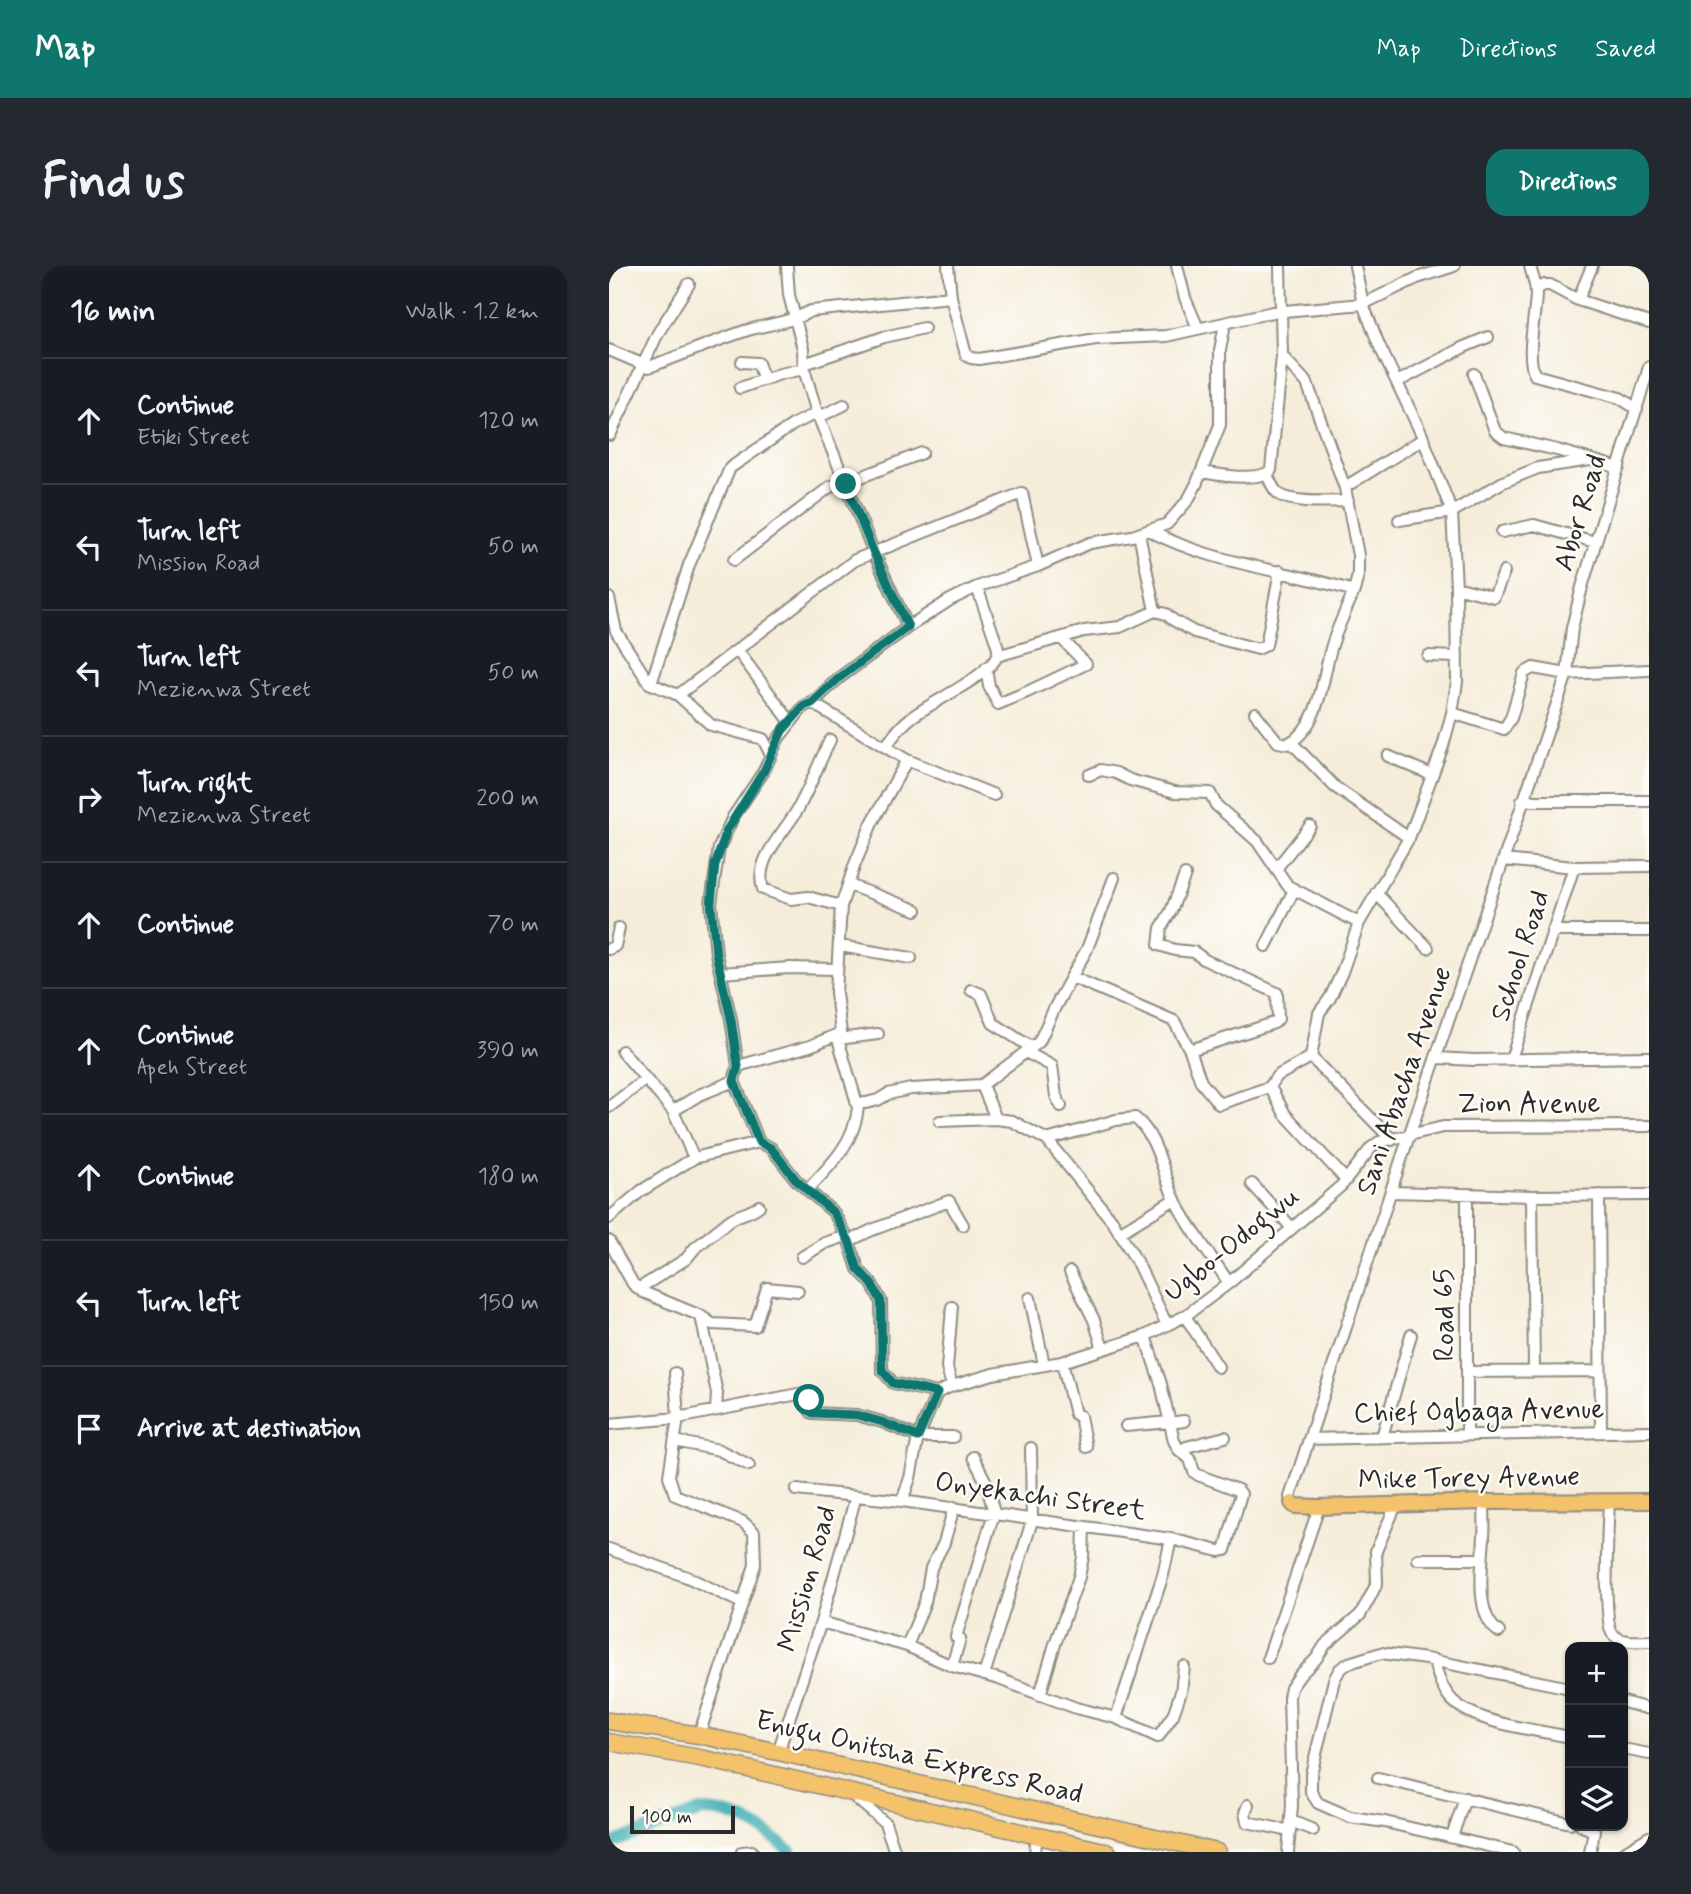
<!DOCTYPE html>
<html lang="en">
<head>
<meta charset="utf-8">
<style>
  :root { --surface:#171b24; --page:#242831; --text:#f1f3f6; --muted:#9ea1a6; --line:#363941; --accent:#0f766e }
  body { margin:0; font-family:Mynerve,sans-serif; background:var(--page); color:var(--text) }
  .controls { position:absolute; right:21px; bottom:21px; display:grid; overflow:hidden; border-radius:14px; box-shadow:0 2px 5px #0004 }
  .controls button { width:63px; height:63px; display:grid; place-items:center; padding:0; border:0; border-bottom:2px solid var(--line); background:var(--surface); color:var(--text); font:35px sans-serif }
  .scale { position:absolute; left:21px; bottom:18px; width:105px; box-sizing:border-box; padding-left:7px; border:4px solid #2b2b2b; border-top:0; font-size:19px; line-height:24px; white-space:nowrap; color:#2b2b2b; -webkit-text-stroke:5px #fdfcf7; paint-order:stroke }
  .stop { position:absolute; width:21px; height:21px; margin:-16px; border:5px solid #0f766e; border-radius:50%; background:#fff }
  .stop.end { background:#0f766e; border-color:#fff; box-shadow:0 2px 7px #0008 }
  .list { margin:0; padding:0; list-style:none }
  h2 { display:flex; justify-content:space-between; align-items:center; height:91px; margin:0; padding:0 28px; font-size:30px }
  h2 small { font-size:23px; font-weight:400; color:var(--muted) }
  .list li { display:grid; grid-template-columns:46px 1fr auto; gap:21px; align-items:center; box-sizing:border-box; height:126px; padding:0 28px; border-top:2px solid var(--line) }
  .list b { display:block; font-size:26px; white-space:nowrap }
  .list p { margin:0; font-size:23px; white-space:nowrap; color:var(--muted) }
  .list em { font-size:23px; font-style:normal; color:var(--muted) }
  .icon { flex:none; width:38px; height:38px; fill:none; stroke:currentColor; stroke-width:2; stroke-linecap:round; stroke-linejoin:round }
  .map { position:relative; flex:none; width:1040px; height:1586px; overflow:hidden; border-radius:21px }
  header { display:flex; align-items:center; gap:42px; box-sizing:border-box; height:98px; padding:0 35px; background:var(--accent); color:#fff }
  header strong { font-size:33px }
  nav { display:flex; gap:38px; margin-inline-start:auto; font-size:24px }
  .intro { display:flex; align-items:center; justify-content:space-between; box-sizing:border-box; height:168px; padding:0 42px }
  h1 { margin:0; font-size:49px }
  .button { padding:18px 32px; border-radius:21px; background:var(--accent); color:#fff; font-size:24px; font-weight:700 }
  main { display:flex; gap:42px; padding:0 42px }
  aside { flex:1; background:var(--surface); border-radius:21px; box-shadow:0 2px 5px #0004 }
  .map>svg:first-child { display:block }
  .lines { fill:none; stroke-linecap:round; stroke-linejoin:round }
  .river { stroke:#3badb3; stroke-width:12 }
  .minor-casing { stroke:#908c82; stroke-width:14 }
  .major-casing { stroke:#908c82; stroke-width:18 }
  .highway-casing { stroke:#908c82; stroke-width:19 }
  .minor { stroke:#fff; stroke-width:10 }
  .major { stroke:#f3c26a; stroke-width:14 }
  .highway { stroke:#f3c26a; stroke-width:16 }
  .route { stroke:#0f766e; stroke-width:9 }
  .labels { text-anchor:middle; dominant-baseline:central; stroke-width:5; stroke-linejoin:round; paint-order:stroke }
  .street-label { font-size:28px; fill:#2b2b2b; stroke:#fdfcf7 }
</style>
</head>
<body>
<header>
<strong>Map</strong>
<nav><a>Map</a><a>Directions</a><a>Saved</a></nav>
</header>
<div class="intro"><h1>Find us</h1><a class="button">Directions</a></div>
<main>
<aside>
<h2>16 min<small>Walk · 1.2 km</small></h2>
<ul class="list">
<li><svg class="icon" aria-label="ahead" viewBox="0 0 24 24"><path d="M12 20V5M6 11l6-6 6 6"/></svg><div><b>Continue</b><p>Etiki Street</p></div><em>120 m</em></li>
<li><svg class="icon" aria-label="left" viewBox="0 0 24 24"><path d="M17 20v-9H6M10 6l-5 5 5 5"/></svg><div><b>Turn left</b><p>Mission Road</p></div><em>50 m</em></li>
<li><svg class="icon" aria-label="left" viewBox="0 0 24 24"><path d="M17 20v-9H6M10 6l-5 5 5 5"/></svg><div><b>Turn left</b><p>Mezienwa Street</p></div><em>50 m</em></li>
<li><svg class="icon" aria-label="right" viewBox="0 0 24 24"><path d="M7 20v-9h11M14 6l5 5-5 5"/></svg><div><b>Turn right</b><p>Mezienwa Street</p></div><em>200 m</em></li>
<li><svg class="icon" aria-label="ahead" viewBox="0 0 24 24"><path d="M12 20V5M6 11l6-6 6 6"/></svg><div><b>Continue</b></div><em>70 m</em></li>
<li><svg class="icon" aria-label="ahead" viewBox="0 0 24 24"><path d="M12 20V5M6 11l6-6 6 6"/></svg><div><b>Continue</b><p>Apeh Street</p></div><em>390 m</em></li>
<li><svg class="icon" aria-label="ahead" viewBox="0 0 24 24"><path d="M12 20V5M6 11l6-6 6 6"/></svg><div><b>Continue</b></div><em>180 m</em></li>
<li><svg class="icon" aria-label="left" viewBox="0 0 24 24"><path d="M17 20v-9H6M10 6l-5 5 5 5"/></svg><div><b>Turn left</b></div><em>150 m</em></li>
<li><svg class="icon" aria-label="arrive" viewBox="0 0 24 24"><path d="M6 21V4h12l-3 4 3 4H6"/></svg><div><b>Arrive at destination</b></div></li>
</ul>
</aside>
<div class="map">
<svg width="1040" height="1586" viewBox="0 0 1040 1586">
  <rect width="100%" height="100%" fill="#fdfcf7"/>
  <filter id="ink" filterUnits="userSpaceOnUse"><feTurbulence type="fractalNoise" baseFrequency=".0143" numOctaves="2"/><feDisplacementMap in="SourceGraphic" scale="14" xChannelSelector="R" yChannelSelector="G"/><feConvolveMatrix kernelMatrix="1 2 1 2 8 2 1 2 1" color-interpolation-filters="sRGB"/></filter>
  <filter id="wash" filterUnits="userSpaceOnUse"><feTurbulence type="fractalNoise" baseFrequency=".00686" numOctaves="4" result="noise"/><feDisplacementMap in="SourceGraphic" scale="28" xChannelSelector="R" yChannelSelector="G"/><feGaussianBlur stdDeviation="1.57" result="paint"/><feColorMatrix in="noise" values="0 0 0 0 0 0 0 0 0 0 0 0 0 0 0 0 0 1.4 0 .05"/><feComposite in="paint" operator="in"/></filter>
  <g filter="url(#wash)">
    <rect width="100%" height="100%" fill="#f5edda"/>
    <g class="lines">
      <!-- river -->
      <path class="river" d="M0 1578 92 1545C128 1545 156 1563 182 1586"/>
    </g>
  </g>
  <g filter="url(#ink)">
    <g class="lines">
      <!-- minor casing -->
      <g class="minor-casing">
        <path id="minor" d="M178 0 180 29 194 83 195 103 208 147 265 287 299 361
          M339 0 342 31 357 89 362 92 370 93 487 73 557 70 664 46 754 38 808 12 845 0
          M568 0 576 32 589 62
          M746 0 754 38 770 79 812 167 843 246 847 321 848 416 843 447 834 480 800 572 750 657 733 706 721 732 710 747 702 791 783 874
          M921 0C923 9 927 18 927 27 927 48 916 91 926 109L1011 132 1028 143
          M928 23 935 19H941L969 34 983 0
          M969 34 1040 57
          M0 84 40 101C73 89 105 75 139 64 161 58 182 56 202 45L342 31
          M133 96 149 97 155 114
          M195 98 275 71 315 62
          M865 108 886 165 895 172 948 184 1010 202
          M788 116 855 81 879 71
          M131 122 171 108 195 103
          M210 151 235 139
          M1 169 49 67 80 18
          M593 206C609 209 651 216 662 204L673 90 671 0
          M658 208C661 215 664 224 670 228 683 238 723 235 739 235
          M736 221 814 173
          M790 254 843 246 894 216 929 202 981 194
          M541 265C604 298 677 304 745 325L749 309V289L736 222 698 117 673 90
          M893 266 925 259 986 276
          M530 268 546 345
          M125 294 222 220 237 217 313 187
          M847 321 885 331 895 306
          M0 332 7 365 40 417 69 429 246 294 413 227 429 300
          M128 384 181 455
          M388 390 475 365 511 361 546 345 557 348 564 354 585 366 649 383 657 379 671 305
          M819 390 848 391
          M377 402 380 420 389 438 418 426 477 398 452 372
          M42 418 80 299 121 202 185 158 208 147
          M69 429 102 459 154 473 161 487
          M203 437 298 494 385 529
          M646 447 669 476 679 478C713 459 713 408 724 376 730 358 738 342 745 325
          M843 447 895 463 902 452 915 407 924 402 958 408 1040 404
          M221 474C211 495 202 518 191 539 179 564 144 592 154 623L182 633 199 631 232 640
          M683 477 726 521 800 572
          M277 480C285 469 292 459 303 451 321 437 381 409 388 390 390 385 389 384 388 379L368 321
          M779 490 823 509
          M480 509 492 504 507 507 521 514 566 526 601 527 607 539 648 575 679 620 750 657
          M913 535H1040
          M894 594 965 601 1040 600
          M667 603 701 560
          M576 609 562 645 552 662 550 679 566 684 585 686 596 694 668 727 669 753 665 757 581 784
          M240 619 307 644
          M767 627 819 682
          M943 665H1040
          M231 680 302 692
          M657 680 685 624
          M0 683 6 680 10 662
          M112 707 181 702 227 703
          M463 711 565 755 581 784 592 816 610 838 661 821 668 810 702 791
          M362 724 372 728 384 757 423 782
          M229 773 269 768
          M13 785 64 845 85 892
          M417 786 443 800 447 830 452 840
          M828 792 865 794 1040 791
          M902 793 965 601
          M129 800 201 780 232 767
          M373 819 387 853 403 855 438 874 507 854 526 852C549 870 554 909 566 934 581 963 602 990 620 1017
          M661 821 676 848 737 914
          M247 837H257L269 834 279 828 302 823 373 819 430 776 447 739 478 683 505 612
          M0 841 37 813
          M64 845 90 829 125 815
          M331 855 387 853
          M438 874 504 956 528 996 558 1059
          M150 876 125 815 129 800 122 753 107 688 102 637 110 582 124 551 155 505 169 473 195 440 203 437 230 412 299 361 341 334 368 321 429 300 481 277 523 270 558 258 579 234 587 219 611 159V84L616 58
          M150 876 162 882 188 915 225 947 240 975 249 1003 263 1018 272 1035 273 1104 284 1117 328 1127
          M643 918 683 962
          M199 923C222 899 246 876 249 841L229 773 232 767 227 727 232 640 246 598 263 557 298 494
          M783 926 923 930 1040 929
          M990 929 992 1166
          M923 930 925 1105
          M0 952 32 925 85 892 150 876
          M510 967 566 933
          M0 975 24 1018 34 1026 92 1050 103 1058 146 1060 158 1022 189 1025
          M240 975 263 964 340 935 354 959
          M193 991 216 977 237 970
          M461 1006 485 1054 494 1083
          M29 1023 77 993 86 982 121 954C131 947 138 949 150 940
          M421 1032 435 1099
          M92 1050 108 1127 107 1144
          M576 1050 609 1101
          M453 1096 466 1148 471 1150 477 1181
          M859 1106 991 1105
          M66 1107 69 1152 60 1210 66 1229 134 1256 145 1266 146 1299 90 1469
          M343 1120 338 1102 343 1041
          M560 1157 575 1155
          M0 1158 69 1152 199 1126 200 1143 203 1147 248 1149 273 1156 309 1171H344
          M517 1160 560 1156
          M858 1169V929
          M773 1171 802 1069
          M700 1173 1040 1165
          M66 1175 110 1184 140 1199
          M574 1187 577 1181 616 1171
          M187 1224 247 1230
          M1000 1234C999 1256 994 1354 1003 1367 1011 1378 1029 1375 1040 1375
          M293 1235 562 1273 610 1285 616 1284 632 1228 629 1224 589 1209 585 1206 581 1193 570 1184 565 1175 552 1118 536 1070
          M875 1236C875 1247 876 1258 875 1270 874 1297 864 1348 890 1366
          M683 1237 681 1231 801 867 958 408 963 362 973 321 1040 101
          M0 1283 78 1311 133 1337
          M809 1293H873
          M212 1356 298 1380 343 1400 390 1413 467 1442 507 1452 549 1471 564 1449 572 1426 575 1401
          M298 1380 316 1336 322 1302 335 1277 345 1241
          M659 1392 710 1241
          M825 1394C827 1406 834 1425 843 1434 867 1458 928 1464 961 1471
          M343 1400 351 1373 347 1371 385 1247 377 1216 364 1191
          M375 1409 423 1255 422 1182
          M431 1429 446 1378 470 1311 474 1291 475 1262
          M1014 1436 1040 1443
          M507 1452 554 1309 562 1273
          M1014 1483 1040 1488
          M169 1486 212 1356 247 1230 293 1235 301 1212 309 1171 328 1127 343 1120 384 1108 453 1096 536 1070 576 1050 620 1017 733 919 762 882 770 876 834 861 1040 860
          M769 1512 961 1557
          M243 1529 276 1557 286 1586
          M639 1539 636 1547 638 1556 681 1565
          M682 1555 704 1564
          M973 1560 985 1565 981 1586
          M843 1571 856 1532
          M133 1586 143 1585
          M426 1586 428 1570
          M679 1586 683 1540 680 1431 682 1422 691 1409 707 1393 716 1379 751 1349 760 1333 768 1317 767 1285 787 1239
          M904 1586 776 1556 741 1551 709 1537 702 1526V1508L725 1414 731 1403 740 1397 772 1387 817 1393 961 1422
          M1015 1586 1040 1571"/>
      </g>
      <!-- major casing -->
      <g class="major-casing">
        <path id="major" d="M683 1237 686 1240 710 1241 875 1236 1040 1235"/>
      </g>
      <!-- highway casing -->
      <g class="highway-casing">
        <path id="highway" d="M0 1455 90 1469 169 1486 608 1586
          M0 1476 96 1493 499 1586"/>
      </g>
      <!-- minor -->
      <use href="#minor" class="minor"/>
      <!-- major -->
      <use href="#major" class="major"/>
      <!-- highway -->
      <use href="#highway" class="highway"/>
    </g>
  </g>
  <g class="lines" filter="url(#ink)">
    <!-- route -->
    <path class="route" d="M200 1134V1143L203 1147 248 1149 273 1156 309 1171 328 1127 284 1117 273 1104 272 1035 263 1018 249 1003 240 975 225 947 188 915 162 882 150 876 125 815 129 800 122 753 107 688 102 637 106 599 118 564 155 505 173 465 195 440 203 437 230 412 299 361 265 287 237 218"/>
  </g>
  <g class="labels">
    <!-- street labels -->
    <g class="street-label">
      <text transform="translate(972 247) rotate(-73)">Abor Road</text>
      <text transform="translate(912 690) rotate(-72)">School Road</text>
      <text transform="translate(796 815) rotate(-71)">Sani Abacha Avenue</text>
      <text x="920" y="838">Zion Avenue</text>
      <text transform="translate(623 979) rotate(-39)">Ugbo-Odogwu</text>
      <text transform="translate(836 1049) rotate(-90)">Road 65</text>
      <text transform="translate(870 1146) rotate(-1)">Chief Ogbaga Avenue</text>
      <text transform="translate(860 1213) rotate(-1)">Mike Torey Avenue</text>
      <text transform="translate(431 1231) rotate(8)">Onyekachi Street</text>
      <text transform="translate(199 1313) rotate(-74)">Mission Road</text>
      <text transform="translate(310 1492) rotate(13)">Enugu Onitsha Express Road</text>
    </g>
  </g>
</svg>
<div class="controls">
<button>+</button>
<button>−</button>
<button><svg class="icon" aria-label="layers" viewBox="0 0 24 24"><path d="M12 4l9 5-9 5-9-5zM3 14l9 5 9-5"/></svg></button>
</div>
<div class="scale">100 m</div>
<div class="stop" style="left:200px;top:1134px"></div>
<div class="stop end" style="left:237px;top:218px"></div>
</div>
</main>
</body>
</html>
